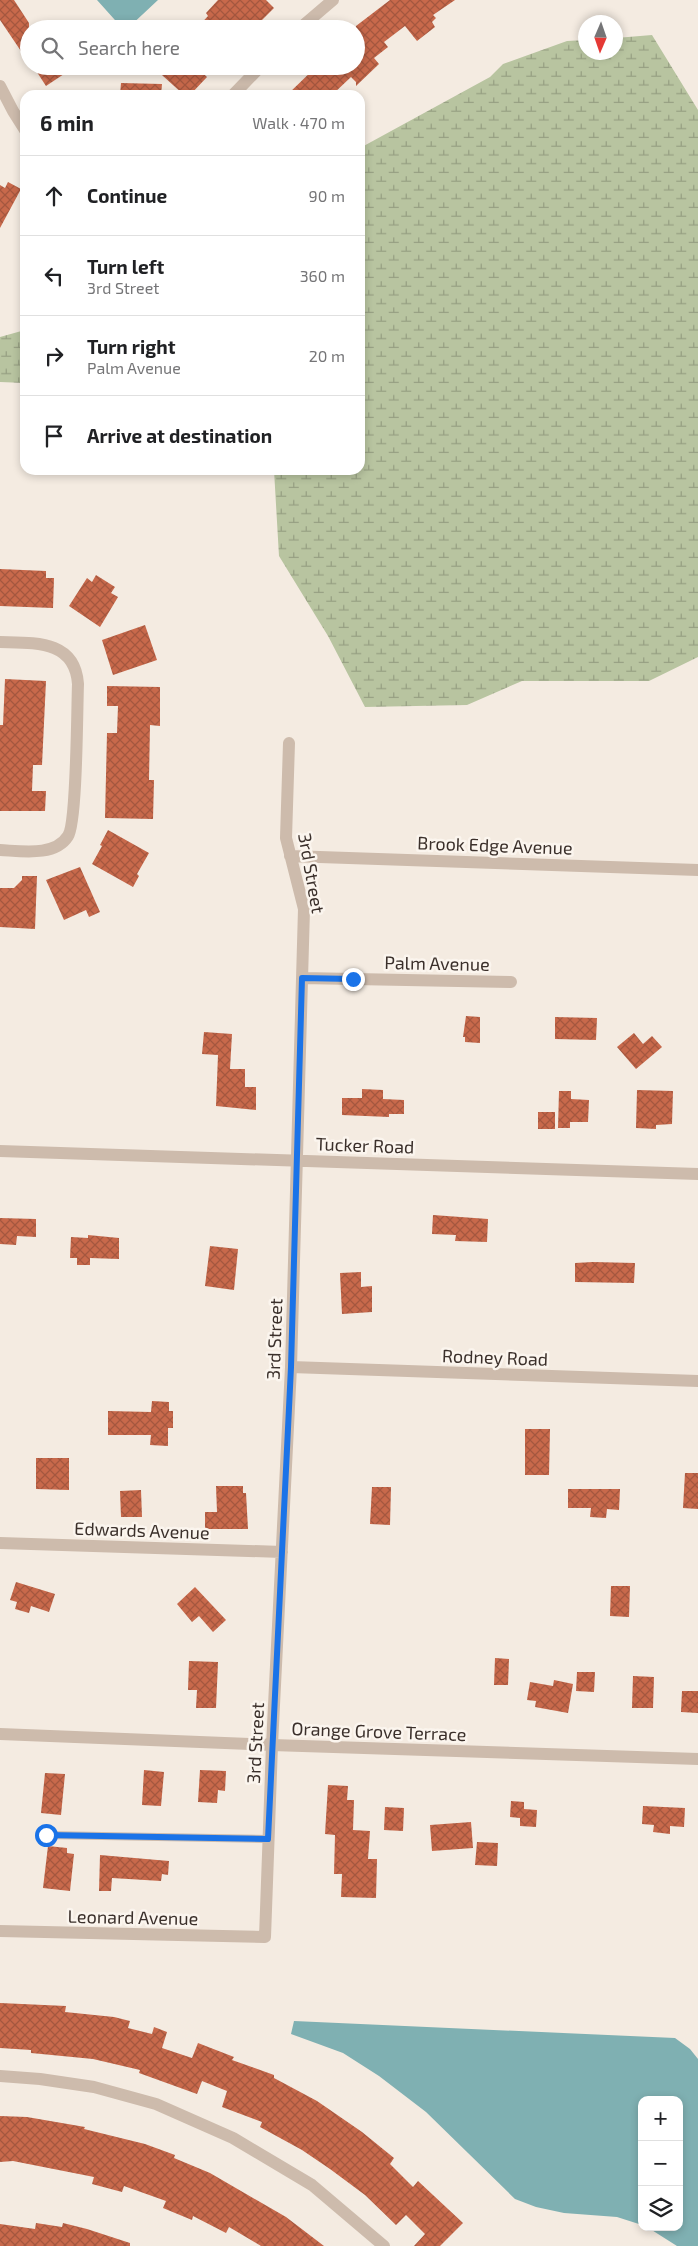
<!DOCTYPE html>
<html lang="en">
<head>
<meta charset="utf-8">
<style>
  :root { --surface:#fff; --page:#f6f6f6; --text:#202124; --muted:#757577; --line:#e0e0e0 }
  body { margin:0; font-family:"Exo 2",sans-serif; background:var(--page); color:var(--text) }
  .controls { position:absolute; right:15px; bottom:15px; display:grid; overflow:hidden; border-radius:10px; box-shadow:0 2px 8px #0003 }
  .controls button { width:45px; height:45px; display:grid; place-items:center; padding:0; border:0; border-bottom:1px solid var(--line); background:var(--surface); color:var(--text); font:25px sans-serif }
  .compass { position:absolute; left:578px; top:15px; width:45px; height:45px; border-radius:50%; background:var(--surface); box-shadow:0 2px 8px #0003; rotate:182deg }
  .stop { position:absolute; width:15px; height:15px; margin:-11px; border:4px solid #1a73e8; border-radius:50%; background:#fff }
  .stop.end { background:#1a73e8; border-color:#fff; box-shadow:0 1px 5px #0008 }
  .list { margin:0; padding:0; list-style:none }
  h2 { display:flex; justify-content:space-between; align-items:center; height:65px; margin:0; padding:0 20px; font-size:21px }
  h2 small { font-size:16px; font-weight:400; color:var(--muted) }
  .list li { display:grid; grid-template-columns:32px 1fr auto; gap:15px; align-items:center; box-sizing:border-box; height:80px; padding:0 20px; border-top:1px solid var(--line) }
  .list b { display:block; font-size:19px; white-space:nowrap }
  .list p { margin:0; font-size:16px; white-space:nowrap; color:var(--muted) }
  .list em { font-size:16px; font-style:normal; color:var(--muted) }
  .icon { flex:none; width:28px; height:28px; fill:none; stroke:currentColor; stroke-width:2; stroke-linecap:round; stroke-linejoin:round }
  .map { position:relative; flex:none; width:698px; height:2246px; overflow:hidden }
  .search { position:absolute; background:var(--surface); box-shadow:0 2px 8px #0003; left:20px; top:20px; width:345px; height:55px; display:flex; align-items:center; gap:12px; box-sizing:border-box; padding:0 18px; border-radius:28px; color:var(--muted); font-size:19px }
  .panel { position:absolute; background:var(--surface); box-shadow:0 2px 8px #0003; left:20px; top:90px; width:345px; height:385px; border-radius:15px }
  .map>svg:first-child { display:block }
  .wetland { fill:url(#wetland-marsh) }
  .water { fill:#7fb0b2 }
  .building { fill:url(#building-cross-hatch) }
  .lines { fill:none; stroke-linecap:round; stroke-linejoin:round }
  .lane { stroke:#cdbbac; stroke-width:8 }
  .street { stroke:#cdbbac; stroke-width:12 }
  .route { stroke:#1a73e8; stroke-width:6 }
  .labels { text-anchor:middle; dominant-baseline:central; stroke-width:5; stroke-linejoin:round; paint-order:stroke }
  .street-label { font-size:18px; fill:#3b302b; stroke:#fbf5ee }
</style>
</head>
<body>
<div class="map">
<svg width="698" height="2246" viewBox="0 0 698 2246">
  <defs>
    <pattern id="wetland-marsh" width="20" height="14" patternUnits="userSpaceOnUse" patternTransform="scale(1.25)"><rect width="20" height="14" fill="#b8c4a0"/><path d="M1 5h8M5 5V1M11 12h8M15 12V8" fill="none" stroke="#97a083"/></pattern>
    <pattern id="building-cross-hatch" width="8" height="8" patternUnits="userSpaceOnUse" patternTransform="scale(1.25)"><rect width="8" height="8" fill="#c8694b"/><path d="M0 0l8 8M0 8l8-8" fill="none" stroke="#a4573f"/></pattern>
  </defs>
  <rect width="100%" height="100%" fill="#f4ebe1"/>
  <!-- wetland -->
  <path class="wetland" d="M652 35 698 110V657L649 681H522L467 705 365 707 328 636 279 556 274 470H360V148L490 77 503 64 567 41 585 40 586 52H616V38Z
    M25 330V383L0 382V337Z"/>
  <!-- water -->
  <path class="water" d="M97 0H158L127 29H123Z
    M294 2021 675 2038 690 2049 698 2059V2246H677L647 2227H679V2100H642V2225L617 2217 564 2213 536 2207 515 2199 426 2112 379 2076 343 2053 291 2034Z"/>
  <!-- building -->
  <path class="building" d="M0 0H14L29 23V63L0 20Z
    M218 0H266L274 8 253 29H196L208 16 206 13Z
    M390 0H455L433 15 436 18 432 22 435 27 417 41 405 26 384 42 388 47 374 58 379 64 356 86V82L351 77 332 95H287L317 66H356V26Z
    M33 66H76L46 86Z
    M152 66H195L207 77 190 95H184Z
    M121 83 162 84 161 95H120Z
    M8 182 21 189 0 228V185L5 188Z
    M0 569 46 571V578H54L53 608 0 606Z
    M96 575 115 587 111 593 118 597 100 627 69 606 87 578 92 582Z
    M145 625 157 660 113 675 102 640Z
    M5 679 46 681 42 765H33L32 791H46L45 811H0V725H3Z
    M107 686 160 687V726L150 725 149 780H154L153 819 105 818 107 733H117L118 706H107Z
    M108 830 149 853 137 874 139 876 133 887 92 864 102 846 100 845Z
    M80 867 100 912 89 917 86 910 64 920 46 880Z
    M22 876H37L35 929 0 927V888H14L22 880Z
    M466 1016 480 1017V1043L465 1042V1037H463Z
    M555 1017 597 1018 596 1040 555 1039Z
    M204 1032 232 1034 230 1069H245V1087H256V1110L216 1106 218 1055 202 1054Z
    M634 1033 643 1044 652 1036 662 1047 636 1069 617 1047Z
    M362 1089 383 1090V1099L404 1100V1114H389V1117L342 1115V1098H362Z
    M637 1090 673 1091 672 1124 656 1125V1129L636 1128Z
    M559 1091H571V1099L589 1100 588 1122H570V1128H558Z
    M538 1112H555V1129H538Z
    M433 1215 488 1219 487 1242 455 1241 456 1235 432 1234Z
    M0 1218 36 1219V1237L17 1236 16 1245 0 1244Z
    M88 1235 119 1238V1259L90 1258V1265H77V1258H70L71 1237 88 1238Z
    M210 1246 238 1249 234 1290 205 1286Z
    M593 1262 635 1263 634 1283 575 1282V1263Z
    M361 1272V1287L372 1286V1312L342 1314 340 1273Z
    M152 1401 169 1402V1411H173V1428H168V1446L150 1445 151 1435H108V1411L151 1412Z
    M525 1429H550L549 1475H525Z
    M36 1458H69V1490L36 1489Z
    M685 1473H698V1509L683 1508Z
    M216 1486H243V1493H246L248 1529H205V1512H217Z
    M372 1487H391L390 1525 370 1524Z
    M568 1489H620L619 1510 607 1509 606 1518 590 1517 591 1508H568Z
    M141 1490 142 1517H121L120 1491Z
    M16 1582 55 1594 49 1612 31 1606 29 1613 15 1609 17 1602 10 1600Z
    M611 1586H630L629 1617 610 1616Z
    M195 1587 226 1620 213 1632 199 1616 192 1622 177 1604Z
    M495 1658 509 1659 508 1685H494Z
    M189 1661 218 1662 216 1708H196L197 1690H188Z
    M577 1672H595L594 1692 576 1691Z
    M633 1676 654 1677 653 1708H632Z
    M554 1680 573 1684 568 1713 535 1707 536 1701 527 1700 530 1682 553 1686Z
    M682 1691H698V1713L681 1712Z
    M144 1770 164 1772 161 1806 142 1805Z
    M200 1770 226 1771 225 1791 218 1790 217 1803 198 1802Z
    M45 1773 65 1774 61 1815 41 1813Z
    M328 1785 348 1786 347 1800H354L353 1830 370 1831 368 1859H377L376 1898 341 1897 342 1874H334L335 1835 325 1834Z
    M511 1801 524 1802V1809L537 1810 536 1827 520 1826V1818L510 1817Z
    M643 1806 685 1808 684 1827 670 1826V1834L653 1832 654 1825 642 1824Z
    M385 1807 404 1808 403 1831 384 1830Z
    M471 1822 473 1848 432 1851 430 1825Z
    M477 1842 498 1843 497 1866 475 1865Z
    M48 1846 67 1848V1853L74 1854 70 1891 43 1888Z
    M100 1855 169 1861 168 1875 162 1874 161 1881 112 1878 111 1891H99Z
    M0 2003 66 2006 65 2012 114 2017 130 2021 128 2028 152 2034 154 2027 167 2032 162 2048 192 2058 198 2043 234 2057 232 2060 274 2075V2078L317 2101 362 2132 394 2158 390 2164 413 2187 418 2181 463 2223 440 2246H414L425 2234 406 2215 396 2225 365 2195 330 2169 302 2150 260 2127 262 2122 222 2107 227 2091 202 2081 197 2094 139 2073 140 2070 93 2059 31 2053V2050L0 2048Z
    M0 2116 27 2117 85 2127 84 2129 145 2144 175 2155 174 2158 210 2173 286 2217 324 2246H261L229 2227 226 2233 193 2216 192 2220 163 2208 166 2201 124 2186 122 2192 92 2184 94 2177 13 2161 0 2162Z
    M36 2223 62 2227 63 2223 87 2229 130 2243V2246H0V2224L35 2229Z"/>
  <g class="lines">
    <!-- lane -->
    <path class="lane" d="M46 1835 268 1839"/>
    <!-- street -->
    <path class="street" d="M299 29 333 0
      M0 86 13 111 25 130
      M233 95 261 66
      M0 642C35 643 75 640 78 684 77 707 77 823 68 836 55 857 21 851 0 850
      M290 856 698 870
      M302 978 511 982
      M0 1151 698 1174
      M291 1367 698 1381
      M0 1543 282 1552
      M0 1734 272 1745 698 1759
      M0 1931 265 1937 272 1745 291 1367 304 909 286 838 289 743
      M0 2076 40 2079 94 2087 156 2104 233 2138 312 2185 384 2246"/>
  </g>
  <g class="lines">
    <!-- route -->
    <path class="route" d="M46 1835 268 1839 291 1367 302 978 353 979"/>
  </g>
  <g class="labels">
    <!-- street labels -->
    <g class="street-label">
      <text transform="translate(495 845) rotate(2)">Brook Edge Avenue</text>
      <text transform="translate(312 873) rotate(80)">3rd Street</text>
      <text transform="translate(437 963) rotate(1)">Palm Avenue</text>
      <text transform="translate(365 1145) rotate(2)">Tucker Road</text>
      <text transform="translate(274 1339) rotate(-88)">3rd Street</text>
      <text transform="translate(495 1357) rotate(2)">Rodney Road</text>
      <text transform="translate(142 1530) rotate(2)">Edwards Avenue</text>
      <text transform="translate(379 1731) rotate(2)">Orange Grove Terrace</text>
      <text transform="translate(255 1743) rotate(-87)">3rd Street</text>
      <text transform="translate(133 1917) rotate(1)">Leonard Avenue</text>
    </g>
  </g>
</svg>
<div class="controls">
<button>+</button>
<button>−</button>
<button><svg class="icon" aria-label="layers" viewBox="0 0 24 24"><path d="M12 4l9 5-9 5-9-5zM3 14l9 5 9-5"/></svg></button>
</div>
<svg class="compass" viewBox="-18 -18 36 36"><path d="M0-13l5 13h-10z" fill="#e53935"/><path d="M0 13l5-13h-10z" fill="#757577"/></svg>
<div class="stop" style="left:46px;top:1835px"></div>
<div class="stop end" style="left:353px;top:979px"></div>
<div class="search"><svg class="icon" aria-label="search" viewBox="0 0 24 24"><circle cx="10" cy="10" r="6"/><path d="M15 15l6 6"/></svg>Search here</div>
<section class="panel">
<h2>6 min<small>Walk · 470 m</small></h2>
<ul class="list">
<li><svg class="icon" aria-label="ahead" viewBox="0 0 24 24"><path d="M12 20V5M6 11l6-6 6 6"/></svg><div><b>Continue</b></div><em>90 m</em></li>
<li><svg class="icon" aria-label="left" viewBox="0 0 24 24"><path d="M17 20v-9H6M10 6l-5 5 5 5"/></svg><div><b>Turn left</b><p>3rd Street</p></div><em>360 m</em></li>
<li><svg class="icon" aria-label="right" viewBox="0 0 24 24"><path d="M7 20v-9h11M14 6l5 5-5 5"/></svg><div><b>Turn right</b><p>Palm Avenue</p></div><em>20 m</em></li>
<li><svg class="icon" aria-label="arrive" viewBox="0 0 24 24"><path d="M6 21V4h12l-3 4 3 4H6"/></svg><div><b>Arrive at destination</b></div></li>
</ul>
</section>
</div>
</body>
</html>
